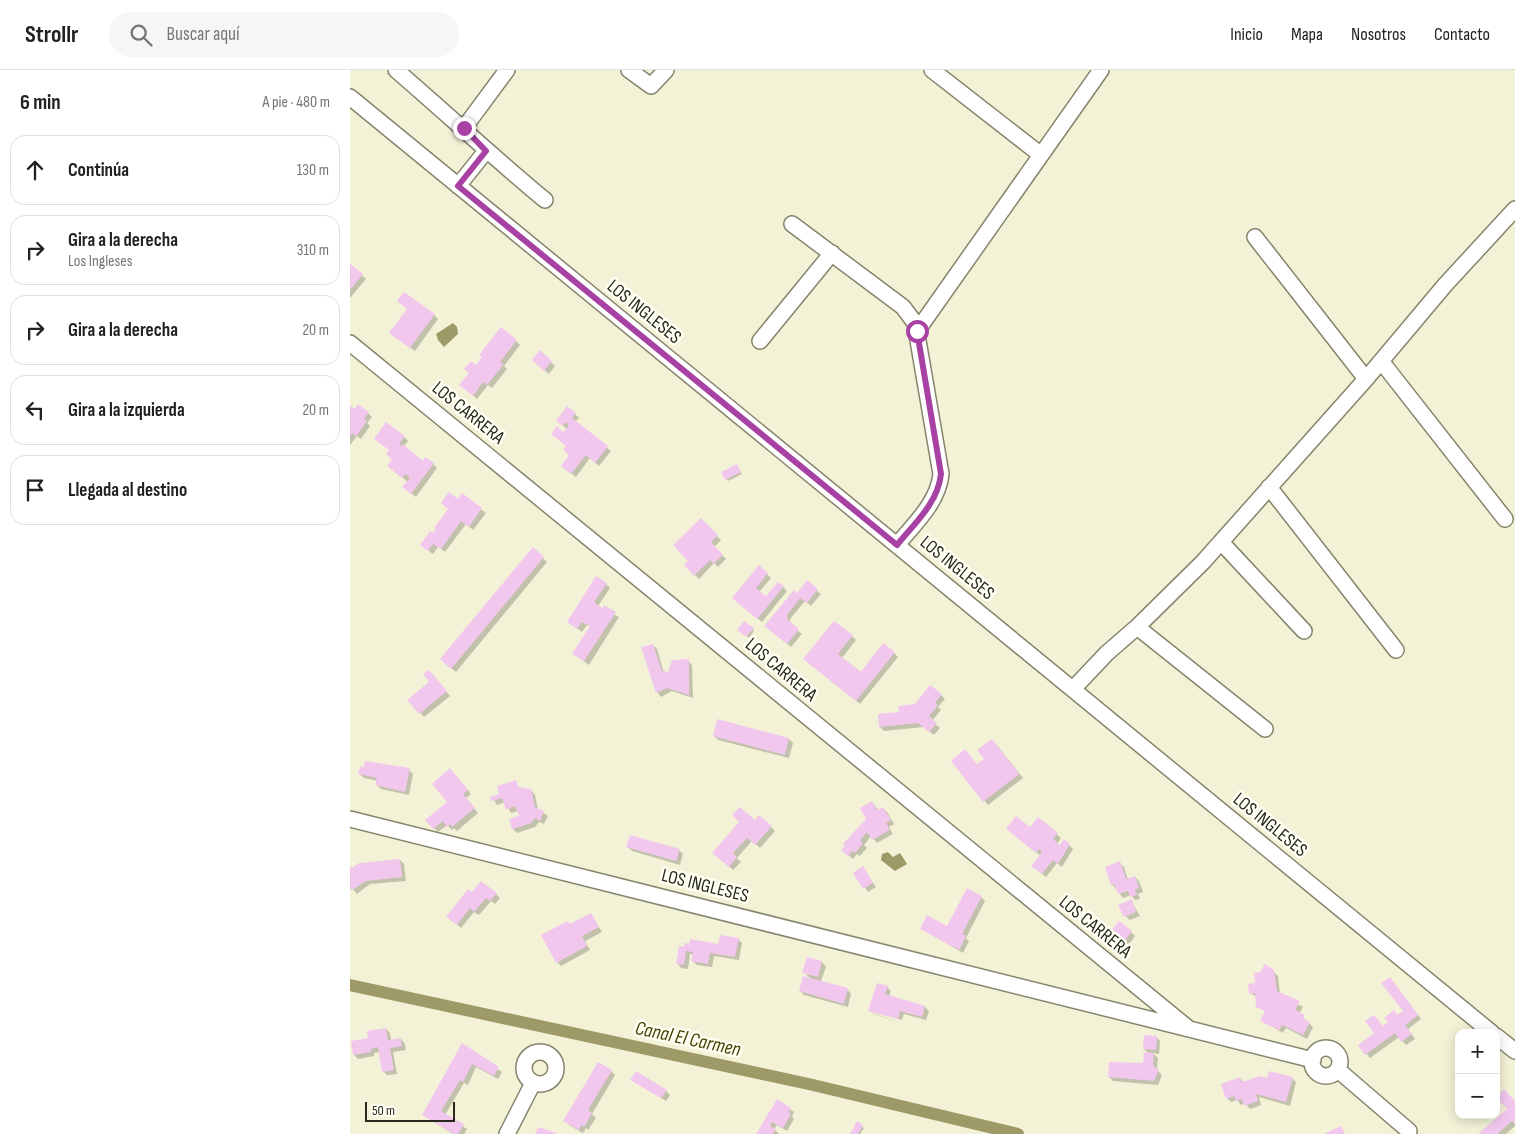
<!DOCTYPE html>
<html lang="es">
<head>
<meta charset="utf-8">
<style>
  :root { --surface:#fff; --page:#f6f6f6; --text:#222; --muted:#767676; --line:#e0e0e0 }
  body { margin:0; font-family:"Sofia Sans Condensed",sans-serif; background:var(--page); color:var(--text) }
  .controls { position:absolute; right:15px; bottom:15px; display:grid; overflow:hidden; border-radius:10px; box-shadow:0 2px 12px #0003 }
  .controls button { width:45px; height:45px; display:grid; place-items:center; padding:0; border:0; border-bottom:1px solid var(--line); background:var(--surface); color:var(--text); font:25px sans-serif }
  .scale { position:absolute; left:15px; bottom:12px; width:90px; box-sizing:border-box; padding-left:5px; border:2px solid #28271d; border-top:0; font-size:14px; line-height:18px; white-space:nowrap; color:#28271d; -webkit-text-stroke:4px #fffff4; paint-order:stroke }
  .stop { position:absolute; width:15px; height:15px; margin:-11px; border:4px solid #a841a4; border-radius:50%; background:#fff }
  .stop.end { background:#a841a4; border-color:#fff; box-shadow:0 1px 5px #0008 }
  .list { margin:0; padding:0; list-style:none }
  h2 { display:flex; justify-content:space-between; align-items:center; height:65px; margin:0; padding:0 20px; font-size:21px }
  h2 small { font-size:16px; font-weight:400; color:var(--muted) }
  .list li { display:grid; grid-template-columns:32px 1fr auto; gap:15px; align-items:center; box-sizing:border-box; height:70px; margin:0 10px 10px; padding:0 10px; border:1px solid var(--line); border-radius:15px }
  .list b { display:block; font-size:19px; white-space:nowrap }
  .list p { margin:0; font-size:16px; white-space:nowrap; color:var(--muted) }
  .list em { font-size:16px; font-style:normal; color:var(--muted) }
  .icon { flex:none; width:28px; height:28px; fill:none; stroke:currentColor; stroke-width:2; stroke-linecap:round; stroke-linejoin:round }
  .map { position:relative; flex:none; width:1165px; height:1064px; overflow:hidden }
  header { display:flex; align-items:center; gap:30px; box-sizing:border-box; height:70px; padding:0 25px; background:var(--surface); border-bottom:1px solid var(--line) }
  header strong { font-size:24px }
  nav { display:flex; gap:28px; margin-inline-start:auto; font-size:18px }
  .search { width:350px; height:45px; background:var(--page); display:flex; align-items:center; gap:12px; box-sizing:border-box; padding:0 18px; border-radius:28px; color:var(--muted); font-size:19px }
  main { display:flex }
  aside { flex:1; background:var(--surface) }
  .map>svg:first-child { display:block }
  .water { fill:#9d9a67 }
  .shadow { fill:#0003 }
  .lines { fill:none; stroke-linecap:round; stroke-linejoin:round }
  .canal { stroke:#9d9a67; stroke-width:12 }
  .building { fill:#f2c7ee }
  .minor-casing { stroke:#85846c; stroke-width:18 }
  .minor { stroke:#fff; stroke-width:15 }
  .route { stroke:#a841a4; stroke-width:6 }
  .labels { text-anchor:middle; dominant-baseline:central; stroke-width:5; stroke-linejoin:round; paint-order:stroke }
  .street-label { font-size:19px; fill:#28271d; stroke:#fffff4 }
  .water-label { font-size:20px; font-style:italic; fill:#474300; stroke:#fffff4 }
</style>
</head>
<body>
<header>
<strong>Strollr</strong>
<div class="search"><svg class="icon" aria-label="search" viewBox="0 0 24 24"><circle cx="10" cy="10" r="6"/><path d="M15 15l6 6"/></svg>Buscar aquí</div>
<nav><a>Inicio</a><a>Mapa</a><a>Nosotros</a><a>Contacto</a></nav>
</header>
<main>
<aside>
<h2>6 min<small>A pie · 480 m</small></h2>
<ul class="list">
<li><svg class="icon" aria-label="ahead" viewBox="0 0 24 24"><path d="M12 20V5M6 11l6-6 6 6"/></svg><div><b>Continúa</b></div><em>130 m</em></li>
<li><svg class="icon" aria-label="right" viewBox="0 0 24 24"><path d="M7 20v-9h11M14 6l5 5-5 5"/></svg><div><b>Gira a la derecha</b><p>Los Ingleses</p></div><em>310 m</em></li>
<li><svg class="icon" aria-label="right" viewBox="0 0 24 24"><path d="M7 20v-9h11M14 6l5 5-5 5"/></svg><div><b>Gira a la derecha</b></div><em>20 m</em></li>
<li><svg class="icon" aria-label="left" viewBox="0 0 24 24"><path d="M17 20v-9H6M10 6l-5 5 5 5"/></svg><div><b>Gira a la izquierda</b></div><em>20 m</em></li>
<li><svg class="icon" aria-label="arrive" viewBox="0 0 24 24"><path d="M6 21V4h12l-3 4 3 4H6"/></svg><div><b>Llegada al destino</b></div></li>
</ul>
</aside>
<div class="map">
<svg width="1165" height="1064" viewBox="0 0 1165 1064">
  <rect width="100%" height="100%" fill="#f3f2d7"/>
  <!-- water -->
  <path class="water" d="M103 253 107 257 108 264 94 277 88 270 86 264Z
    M538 782 543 787 550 783 557 794 545 801 531 790 532 784Z"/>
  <!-- shadow -->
  <path class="shadow" d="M0 195 16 209 0 228Z
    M48 231 84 245 88 249 65 281 45 267 58 239Z
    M166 271 170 275 154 296 157 299 142 318 138 315 127 329 115 319 120 303 126 297Z
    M190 282 205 296 199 304 187 294Z
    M0 337 5 341 18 343 22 347 17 353 20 356 11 369 7 366 0 375Z
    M225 344 229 348 225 352 261 381 249 396 240 388 226 407 216 400 220 386 214 363 217 359 211 354Z
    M54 367 58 371 54 376 73 393 83 394 87 398 66 427 58 421V412L38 396 43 389 37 384Z
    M388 397 392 404 378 411 376 409Z
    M112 425 136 443 123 460 116 454 95 482 88 477 83 484 76 479Z
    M351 450 371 470 364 477 376 489 368 497 364 493 349 509 336 495 340 491Z
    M183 479 197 492 106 602 95 593Z
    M417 504 421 508 409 522 417 528 433 517 437 521 412 552 387 532Z
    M457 512 471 524 461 536 455 531 440 549 441 555 452 564 441 577 420 560Z
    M256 514 260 518 248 536 269 547 239 595 224 584 241 557 237 555 232 562 218 552Z
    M395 553 404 561 399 568 389 560Z
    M502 566 506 570 492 588 511 603 544 583 548 587 510 634 459 593Z
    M303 575 307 579 314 603 319 604 338 591 342 595 343 628 322 621 311 627 308 623 293 578Z
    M83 605 100 626 74 647 59 630 81 612Z
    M591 625 595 629 588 637 591 640 582 651 590 658 584 665 573 657 534 661 530 657 550 643Z
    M364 666 439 669 443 673 439 688 368 670Z
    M646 674 673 708 638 735 602 691 627 695 635 689Z
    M59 700 63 704 59 725 31 719 27 715 28 711 14 708 9 704Z
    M104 704 121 724 116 728 128 743 107 761 104 758 102 760 97 755 88 762 77 750 98 732Z
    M165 712 170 719 181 720 185 725 188 739 198 746 194 754 189 752 185 757 167 763 163 759 170 747 168 741 161 743 155 732 147 735 142 727 151 725Z
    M522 732 529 741 533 738 537 742 544 754 539 757 543 764 527 773 521 766 514 775 517 778 510 786 507 784 503 789 497 784 518 749Z
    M688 748 711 768 707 774 710 776 719 775 723 779 712 797 707 793 696 807 687 800 691 786 662 763 680 759Z
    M405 751 421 757 425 761 410 778 402 771 387 788 391 792 383 800 368 786 391 752Z
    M278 777 329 780 333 784 330 795 282 781Z
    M50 790 54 794 56 811 20 814 7 824 2 818 0 820V796L2 799Z
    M770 793 774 797 778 810 785 807 789 811 793 822 788 824 790 829 785 830 781 825 773 828 762 814Z
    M513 798 526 817 518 822 505 803Z
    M122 824H146L150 828 145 834 141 831 129 845 124 842 111 858 102 850Z
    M631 827 635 831 616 868 619 871 613 883 572 859 597 858Z
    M781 831 790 846 780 850 772 843Z
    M241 845 252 862 235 871 240 880 211 896 207 892 221 855Z
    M781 862 785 866 776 878 764 868Z
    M388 869 392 873 389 890 364 886 362 897 347 895 343 891 344 885 340 884 338 899 331 898 327 893 330 877 369 876Z
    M472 892 476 897 471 911 497 919 501 924 498 937 454 925 450 921 461 909 454 902Z
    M923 901 928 906 930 924 953 937 949 944 963 957 957 969 936 958 933 963 912 951 916 942 908 936 907 927 900 923 906 914Z
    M1043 912 1071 949 1058 959 1065 969 1056 975 1049 967 1020 988 1010 976 1054 942Z
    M537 917 541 921 539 926 575 937 579 941 576 950 554 944 552 950 523 941V943L552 953 524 944 520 940Z
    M36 959 40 963 41 971 51 969 55 974 56 980 43 982 47 1004 37 1005 33 1001 30 982 24 983V986L8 989 4 985 20 969Z
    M806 967 810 971 809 984 803 983 808 988 807 1000 812 1005 808 1015 763 1011 759 1007 794 994 799 984 794 979Z
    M112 974 152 1002 148 1009 126 997 118 1015 114 1013 95 1045 117 1059 114 1064H103L73 1045Z
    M261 1001 265 1005 242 1044 246 1048 238 1060 236 1058 233 1063 219 1055 215 1051Z
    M890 1008 894 1012 942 1008 946 1012 940 1036 909 1027 911 1035 900 1039 895 1033 891 1035 887 1030 881 1032 877 1028Z
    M282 1010 316 1021 320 1025 316 1031Z
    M427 1031 444 1042 442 1046 444 1049 437 1061 427 1055 424 1059 429 1064H408Z
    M1165 1032V1056L1156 1064H1130Z
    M507 1053 514 1058 510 1064H501Z"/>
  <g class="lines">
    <!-- canal -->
    <path class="canal" d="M0 915 463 1015 668 1064"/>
  </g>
  <!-- building -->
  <path class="building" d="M0 194 13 204 0 220Z
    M54 222 85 244 60 278 39 263 57 239 47 231Z
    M151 257 167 270 150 292 154 294 137 315 133 312 123 326 109 315 119 303 114 299 121 291 126 295 132 287 129 285Z
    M190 280 202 291 194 301 182 290Z
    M8 334 19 342 14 349 17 351 6 366 2 363 0 366V336L5 339Z
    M217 336 226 343 222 348 258 376 245 393 236 385 221 404 211 396 219 385 213 380 216 376 201 364 207 356 213 362 219 355 216 352 213 356 206 351Z
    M36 352 55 366 49 374 52 376 53 374 73 391 75 387 84 393 61 424 52 417 60 408 55 404 52 408 37 396 42 389 36 384 39 380 24 369Z
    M387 394 391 402 375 410 371 402Z
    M99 422 108 429 112 423 132 438 119 457 111 451 91 479 83 474 78 481 70 475 80 461 83 463 86 459 84 458 98 439 91 433Z
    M351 448 368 465 361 472 373 485 363 494 360 490 344 506 334 495 338 491 323 475Z
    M183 477 194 487 101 599 90 589Z
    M409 495 418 503 406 518 416 526 428 512 434 516 407 549 382 528Z
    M246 506 257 513 244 532 252 538 254 535 266 542 234 591 222 584 240 556 232 552 227 559 217 552Z
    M457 510 468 519 457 533 450 528 437 545 438 550 449 559 437 574 414 556 444 520 447 523Z
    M394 551 404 558 396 567 387 560Z
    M484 551 503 565 488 584 511 602 533 573 545 582 506 631 453 589Z
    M303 574 312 601 318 602 322 590 339 589V625L317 618 306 623 291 577Z
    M79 600 97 621 69 644 57 630 79 612 73 604Z
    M580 615 592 624 585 633 588 635 579 646 587 653 579 662 568 653 529 657 528 644 549 642 548 636 565 634Z
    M367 649 439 668 435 685 363 666Z
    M642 669 669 704 633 732 601 691 615 679 627 694 634 689 627 680Z
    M15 691 60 698 55 722 25 715 27 708 8 704 10 696 14 697Z
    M100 698 118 720 113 724 125 738 102 757 100 754 97 757 93 751 83 759 75 750 97 732 82 714Z
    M166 710 168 717 181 719 185 737 194 741 190 751 185 748 181 753 162 759 159 749 169 746 165 736 156 740 152 728 141 731 140 727 149 724 147 716Z
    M522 731 527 740 533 737 541 750 536 753 540 760 522 770 517 762 510 770 513 773 505 783 502 781 498 786 491 780 495 776 493 774 516 749 510 738Z
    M390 737 405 750 409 745 422 756 405 775 397 768 383 783 387 787 379 797 362 783 389 752 382 745Z
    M666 746 680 757 688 747 708 763 703 769 710 775 714 769 720 774 708 794 703 790 692 804 681 796 692 782 689 779 686 783 656 759Z
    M280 765 330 779 326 791 276 777Z
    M50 789 52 807 16 811 2 820 0 818V796L2 798 9 793Z
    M770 791 776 809 785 806 789 818 785 820 787 825 780 827 778 821 768 824 764 814 761 815 755 797Z
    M513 796 523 813 513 819 503 803Z
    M131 811 147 823 140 831 136 828 124 842 120 838 107 855 96 847 118 819 122 822Z
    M617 818 632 826 612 864 616 866 609 880 570 859 577 845 597 856Z
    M782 829 786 842 774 847 768 835Z
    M241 843 249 857 232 866 237 876 206 893 191 865 218 851 220 854Z
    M769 851 782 861 771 875 758 865Z
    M370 865 389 868 385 887 360 883 358 894 341 891 343 882 336 881 334 895 326 894 329 876 334 877V873L339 874 340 869 368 874Z
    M457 887 472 891 468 907 452 903Z
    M915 894 924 900 927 921 950 931 945 940 955 945 953 949 960 952 953 965 932 955 929 960 910 951 915 941 906 937 905 923 899 924 898 914 905 913 904 903 910 902Z
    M453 906 498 918 494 934 449 921Z
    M1040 907 1068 945 1055 955 1062 964 1051 972 1045 963 1015 985 1008 975 1024 963 1015 951 1024 945 1033 956 1038 952 1034 948 1044 940 1047 945 1053 941 1031 913Z
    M527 913 538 916 535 924 575 936 572 947 550 941 548 949 518 941Z
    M36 958 38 970 51 968 52 976 40 978 44 1000 32 1002 28 977 21 979V982L3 985 1 971 18 968 17 961Z
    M794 965 807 966 806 980 793 979Z
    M112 973 149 997 144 1006 122 994 113 1012 110 1010 91 1041 114 1054 108 1064H104L72 1045Z
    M794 982 804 983 803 995 809 1000 804 1011 758 1007 759 992 793 993Z
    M248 992 262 1000 238 1040 242 1043 234 1057 231 1055 229 1060 213 1051Z
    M286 1001 317 1020 311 1028 280 1010Z
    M919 1001 943 1007 936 1032 906 1024 908 1031 894 1036 892 1029 886 1031 884 1026 876 1029 871 1014 890 1007 892 1012 909 1006 917 1008Z
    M1154 1019 1165 1031V1054L1162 1051 1147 1064H1128L1157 1039 1146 1027Z
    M427 1029 441 1038 438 1042 441 1044 433 1058 422 1052 420 1056 426 1059 423 1064H406Z
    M507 1051 513 1055 508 1064H500Z
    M991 1056 995 1064H974Z
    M189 1057 208 1064H185Z"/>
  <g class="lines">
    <!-- minor casing -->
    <g class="minor-casing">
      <path id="minor" d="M46 0C96 43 144 88 195 130
        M279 0 301 16 316 0
        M582 0 691 85
        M0 27 1142 963
        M114 58 157 0
        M108 116 136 81
        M442 154 553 237 565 253 591 404C588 433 564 454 547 475
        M905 167 1016 309
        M567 261 751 0
        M410 271 482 183
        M0 273 838 958
        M1031 291 1155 449
        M919 417 1046 580
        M871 472 954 561
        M787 557 915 659
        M723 619 757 583 787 557 853 492 1016 309 1095 215 1165 139
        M0 749 963 990
        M1146 966 1165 981
        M962 992a14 14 0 1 1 28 0a14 14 0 1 1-28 0Z
        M174 998a16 16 0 1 1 32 0a16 16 0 1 1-32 0Z
        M988 1000 1059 1061
        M157 1064 183 1013"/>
    </g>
    <!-- minor -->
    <use href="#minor" class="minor"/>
  </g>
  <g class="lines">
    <!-- route -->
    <path class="route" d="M114 58 136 81 108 116 547 475C564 454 588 433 591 404L567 261"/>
  </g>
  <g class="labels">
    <!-- street labels -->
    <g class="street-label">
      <text transform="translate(294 242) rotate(39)">LOS INGLESES</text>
      <text transform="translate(118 343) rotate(39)">LOS CARRERA</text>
      <text transform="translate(607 498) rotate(39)">LOS INGLESES</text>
      <text transform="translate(431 600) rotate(40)">LOS CARRERA</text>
      <text transform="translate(920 755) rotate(39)">LOS INGLESES</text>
      <text transform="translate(355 816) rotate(14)">LOS INGLESES</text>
      <text transform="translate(745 857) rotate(39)">LOS CARRERA</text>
    </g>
    <!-- water labels -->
    <g class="water-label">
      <text transform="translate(338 969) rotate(12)">Canal El Carmen</text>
    </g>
  </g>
</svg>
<div class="controls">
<button>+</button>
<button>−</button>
</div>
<div class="scale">50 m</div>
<div class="stop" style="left:567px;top:261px"></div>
<div class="stop end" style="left:114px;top:58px"></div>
</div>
</main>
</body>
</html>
